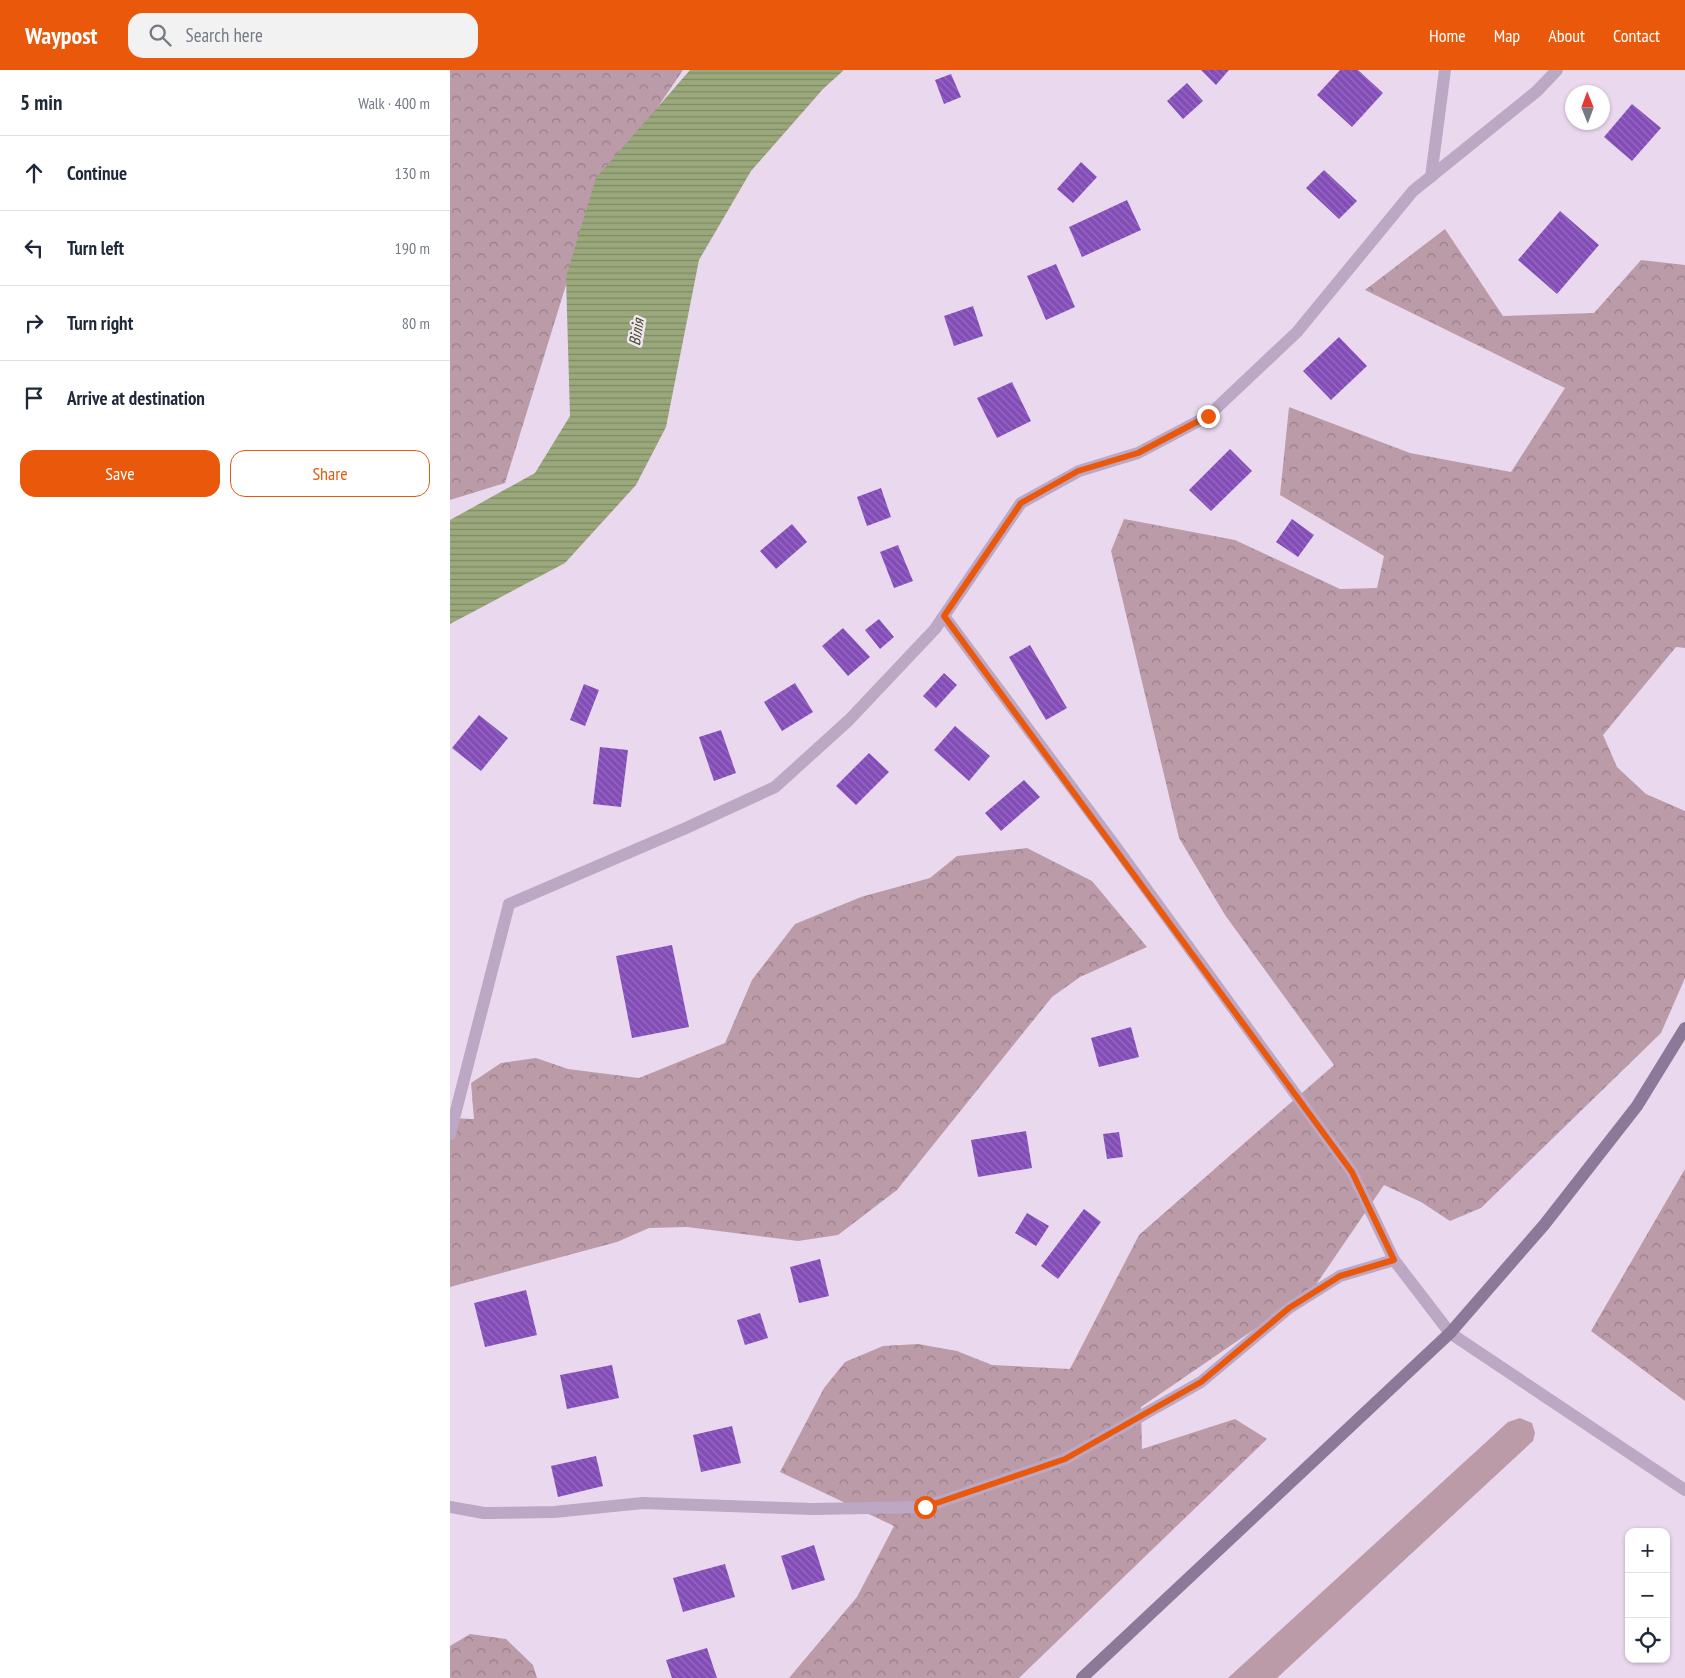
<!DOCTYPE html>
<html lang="en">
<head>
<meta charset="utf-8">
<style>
  :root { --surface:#fff; --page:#f2f2f3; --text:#1f2937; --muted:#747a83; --line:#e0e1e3; --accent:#ea580c }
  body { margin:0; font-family:"PT Sans Narrow",sans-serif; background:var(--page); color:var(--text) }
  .controls { position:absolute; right:15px; bottom:15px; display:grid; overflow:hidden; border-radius:10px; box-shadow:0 1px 4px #0004 }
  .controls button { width:45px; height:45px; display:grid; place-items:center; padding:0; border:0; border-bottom:1px solid var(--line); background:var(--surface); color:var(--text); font:25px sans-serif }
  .compass { position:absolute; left:1115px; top:15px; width:45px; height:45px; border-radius:50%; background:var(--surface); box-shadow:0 1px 4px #0004; rotate:359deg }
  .stop { position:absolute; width:15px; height:15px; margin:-11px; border:4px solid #ea580c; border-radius:50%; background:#fff }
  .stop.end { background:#ea580c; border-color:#fff; box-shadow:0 1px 5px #0008 }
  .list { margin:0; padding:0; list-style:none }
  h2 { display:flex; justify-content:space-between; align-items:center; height:65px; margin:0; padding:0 20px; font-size:21px }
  h2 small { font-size:16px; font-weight:400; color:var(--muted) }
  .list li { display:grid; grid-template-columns:32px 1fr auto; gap:15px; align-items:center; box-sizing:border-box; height:75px; padding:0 20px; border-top:1px solid var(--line) }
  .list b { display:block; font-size:19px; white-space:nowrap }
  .list em { font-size:16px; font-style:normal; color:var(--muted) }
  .actions { display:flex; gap:10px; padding:15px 20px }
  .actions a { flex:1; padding:11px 0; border:1px solid var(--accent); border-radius:15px; text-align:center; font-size:18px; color:var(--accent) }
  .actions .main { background:var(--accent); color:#fff }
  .icon { flex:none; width:28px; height:28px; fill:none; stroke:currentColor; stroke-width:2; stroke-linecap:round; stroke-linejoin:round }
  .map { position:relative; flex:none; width:1235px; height:1608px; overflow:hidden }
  header { display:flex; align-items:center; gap:30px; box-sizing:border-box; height:70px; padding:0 25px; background:var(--accent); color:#fff }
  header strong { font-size:24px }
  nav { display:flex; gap:28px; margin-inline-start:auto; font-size:18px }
  .search { width:350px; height:45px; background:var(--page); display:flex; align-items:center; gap:12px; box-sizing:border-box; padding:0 18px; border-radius:15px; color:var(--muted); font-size:19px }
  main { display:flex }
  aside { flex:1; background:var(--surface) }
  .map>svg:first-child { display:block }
  .grass { fill:#bb9ba8 }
  .forest { fill:url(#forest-crowns) }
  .water { fill:url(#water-rules) }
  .building { fill:url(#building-back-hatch) }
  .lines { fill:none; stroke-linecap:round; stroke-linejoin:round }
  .lane { stroke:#bca7c4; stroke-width:12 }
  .street { stroke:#bca7c4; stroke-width:12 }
  .secondary { stroke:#8c7898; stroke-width:12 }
  .route { stroke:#ea580c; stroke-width:6 }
  .labels { text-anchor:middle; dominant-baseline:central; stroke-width:5; stroke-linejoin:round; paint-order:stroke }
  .water-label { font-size:16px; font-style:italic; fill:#3f4e21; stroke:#f3e5f6 }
</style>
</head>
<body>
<header>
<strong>Waypost</strong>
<div class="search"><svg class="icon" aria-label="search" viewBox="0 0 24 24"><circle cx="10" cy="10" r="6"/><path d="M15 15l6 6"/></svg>Search here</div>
<nav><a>Home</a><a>Map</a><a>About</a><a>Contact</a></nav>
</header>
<main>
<aside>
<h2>5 min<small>Walk · 400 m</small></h2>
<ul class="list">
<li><svg class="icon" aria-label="ahead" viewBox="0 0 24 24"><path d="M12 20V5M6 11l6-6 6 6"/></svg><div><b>Continue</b></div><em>130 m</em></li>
<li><svg class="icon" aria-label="left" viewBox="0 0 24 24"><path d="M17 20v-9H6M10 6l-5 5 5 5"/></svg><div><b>Turn left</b></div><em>190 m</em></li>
<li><svg class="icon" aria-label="right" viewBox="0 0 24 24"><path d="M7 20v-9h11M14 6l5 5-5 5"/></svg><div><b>Turn right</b></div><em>80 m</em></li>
<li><svg class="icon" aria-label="arrive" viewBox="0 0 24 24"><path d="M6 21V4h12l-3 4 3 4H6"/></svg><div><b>Arrive at destination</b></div></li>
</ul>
<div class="actions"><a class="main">Save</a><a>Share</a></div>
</aside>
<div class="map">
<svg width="1235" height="1608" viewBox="0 0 1235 1608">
  <defs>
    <pattern id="forest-crowns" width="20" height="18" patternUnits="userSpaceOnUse" patternTransform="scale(1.25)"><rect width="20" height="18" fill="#bb9ba8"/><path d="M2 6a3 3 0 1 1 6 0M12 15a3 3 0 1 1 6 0" fill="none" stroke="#987e89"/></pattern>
    <pattern id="water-rules" width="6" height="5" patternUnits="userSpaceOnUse" patternTransform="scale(1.25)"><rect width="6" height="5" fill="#9aa87b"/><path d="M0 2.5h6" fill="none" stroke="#7e8965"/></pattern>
    <pattern id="building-back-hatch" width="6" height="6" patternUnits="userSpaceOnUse" patternTransform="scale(1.25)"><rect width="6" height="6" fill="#834cb9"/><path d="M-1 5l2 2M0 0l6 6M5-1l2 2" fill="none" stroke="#956ebc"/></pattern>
  </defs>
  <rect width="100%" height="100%" fill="#ead9ee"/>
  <!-- grass -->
  <path class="grass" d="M1070 1348 1082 1353 1085 1363 1083 1371 827 1608H778L1058 1352Z"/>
  <!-- forest -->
  <path class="forest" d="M0 0H233L140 137 55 413 0 430Z
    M995 159 1053 246 1144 243 1191 190 1235 195V578L1226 577 1153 665 1167 697 1196 724 1235 741V908L1211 963 1031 1138 1000 1151 971 1132 934 1115 863 1219 691 1337 692 1379 785 1349 817 1369 569 1608H339L407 1527 444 1456 330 1402 374 1318 395 1292 433 1276 468 1274 507 1281 542 1295 620 1299 689 1165 884 995 775 845 729 768 661 481 674 449 785 470 890 519 927 518 934 486 830 425 839 337 960 383 1061 402 1115 318 915 220Z
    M577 778 642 811 697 877 630 907 602 927 447 1120 388 1165 348 1171 237 1157 199 1158 167 1172 0 1217V1048L24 1049 21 1013 51 993 86 988 118 999 189 1008 275 973 302 910 345 854 411 827 480 808 507 786Z
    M1235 1099V1331L1141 1261Z
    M20 1564 56 1569 83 1595 87 1608H0V1576Z"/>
  <!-- water -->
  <path class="water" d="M240 0H394L373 19 301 101 249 190 216 357 186 415 115 493 0 554V450L85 403 120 346 116 207 146 108Z"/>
  <!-- building -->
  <path class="building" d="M751 0H779L766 15Z
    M890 0H908L933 23 902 57 867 25Z
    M501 4 511 27 494 34 485 10Z
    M737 13 753 31 733 49 717 31Z
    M1182 34 1211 58 1182 91 1154 67Z
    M631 92 647 107 623 133 607 119Z
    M874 100 907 131 889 149 856 118Z
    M677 130 691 160 632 187 619 157Z
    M1110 141 1149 175 1107 224 1068 190Z
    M606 194 625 237 596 250 577 206Z
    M523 236 533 266 504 276 494 246Z
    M889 267 917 296 881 330 853 301Z
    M562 312 581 351 547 368 527 328Z
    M780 379 802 401 761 441 739 420Z
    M431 418 441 447 417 456 407 427Z
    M842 449 864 465 848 487 826 472Z
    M342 454 357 472 326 499 310 481Z
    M448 475 463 511 444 518 430 482Z
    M429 549 444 567 430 579 415 560Z
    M393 558 420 587 398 606 372 576Z
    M580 575 617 638 596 650 559 587Z
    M494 603 507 615 486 638 473 626Z
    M345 613 363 642 332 661 314 632Z
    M134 614 149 620 135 656 120 650Z
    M29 645 58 668 31 701 2 678Z
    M505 656 540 686 519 711 484 680Z
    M271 660 286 703 264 711 249 667Z
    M150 677 178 680 171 737 143 734Z
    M419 683 439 702 406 735 386 716Z
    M574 710 590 727 551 761 535 743Z
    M222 875 239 957 182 968 166 886Z
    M681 957 689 987 649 997 641 968Z
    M576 1061 582 1098 528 1107 521 1070Z
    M669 1062 673 1087 657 1089 653 1064Z
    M634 1139 651 1152 608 1209 591 1196Z
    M577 1143 599 1156 586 1176 565 1163Z
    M370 1189 379 1226 349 1233 340 1197Z
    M76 1220 87 1265 35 1277 24 1233Z
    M310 1243 318 1268 295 1275 287 1250Z
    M162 1295 169 1328 117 1339 110 1305Z
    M282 1356 291 1393 251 1402 243 1365Z
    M146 1386 153 1416 108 1427 101 1396Z
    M364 1475 375 1510 342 1520 331 1486Z
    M275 1494 285 1527 233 1542 223 1508Z
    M257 1578 267 1608H222L216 1590Z"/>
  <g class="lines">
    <!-- lane -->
    <path class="lane" d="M981 107 995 0
      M494 546 663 773 902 1102 944 1190 1000 1263
      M0 1437 34 1443 104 1442 193 1433 363 1439 475 1437 615 1389 751 1312 839 1238 890 1206 944 1190"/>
    <!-- street -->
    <path class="street" d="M0 1064 59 834 236 758 325 717 399 650 485 559 571 433 629 401 688 383 758 346 847 262 963 121 1087 21 1107 0
      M1000 1263 1235 1420"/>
    <!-- secondary -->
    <path class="secondary" d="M632 1608 1000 1263 1094 1155 1187 1036 1235 958"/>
  </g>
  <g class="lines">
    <!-- route -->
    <path class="route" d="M475 1437 615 1389 751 1312 839 1238 890 1206 944 1190 902 1102 494 546 571 433 628 401 688 383 758 346"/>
  </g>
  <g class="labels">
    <!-- water labels -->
    <g class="water-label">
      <text transform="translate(186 262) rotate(-81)">Вілія</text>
    </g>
  </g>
</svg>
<div class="controls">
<button>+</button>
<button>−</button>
<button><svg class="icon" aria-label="locate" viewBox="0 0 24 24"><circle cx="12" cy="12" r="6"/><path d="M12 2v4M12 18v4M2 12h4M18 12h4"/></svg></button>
</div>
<svg class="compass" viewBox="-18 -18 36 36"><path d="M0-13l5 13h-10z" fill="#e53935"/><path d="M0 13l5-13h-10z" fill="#747a83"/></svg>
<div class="stop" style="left:475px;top:1437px"></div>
<div class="stop end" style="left:758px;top:346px"></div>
</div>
</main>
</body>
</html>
